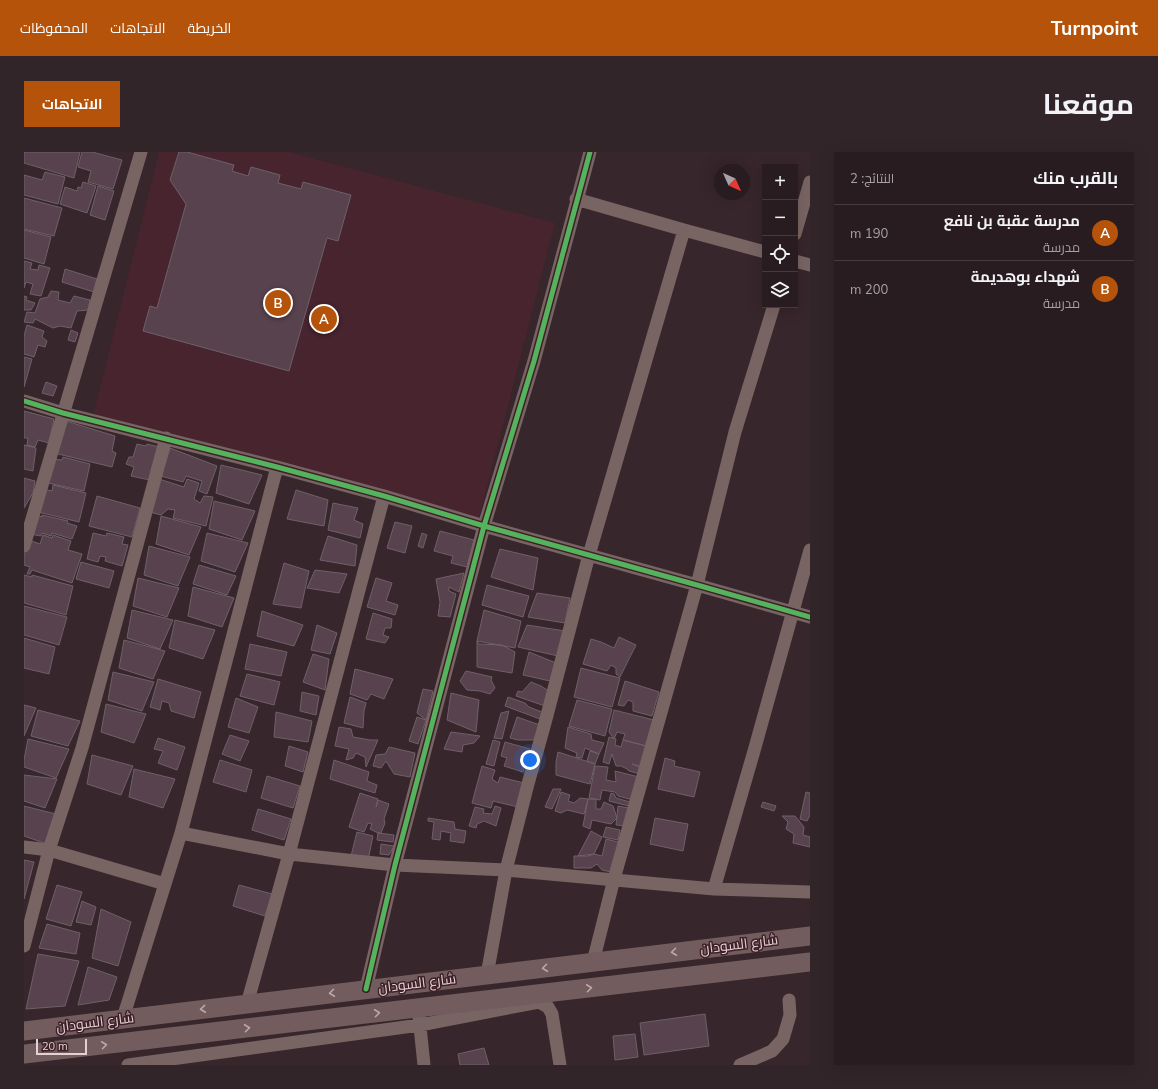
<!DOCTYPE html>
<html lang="ar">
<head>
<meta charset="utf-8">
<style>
  :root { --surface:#291c20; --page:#312529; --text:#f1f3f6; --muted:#a5a1a5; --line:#453a3e; --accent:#b45309 }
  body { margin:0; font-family:Mulish,Cairo,sans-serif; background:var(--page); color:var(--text); direction:rtl }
  .controls { position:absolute; right:12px; top:12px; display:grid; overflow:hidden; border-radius:0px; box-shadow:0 4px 16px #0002 }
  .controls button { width:36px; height:36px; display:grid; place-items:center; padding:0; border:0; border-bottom:1px solid var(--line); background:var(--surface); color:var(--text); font:20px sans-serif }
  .compass { position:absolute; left:690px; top:12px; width:36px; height:36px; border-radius:50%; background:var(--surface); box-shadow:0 4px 16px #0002; rotate:135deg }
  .scale { position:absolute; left:12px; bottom:10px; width:51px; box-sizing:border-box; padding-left:4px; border:2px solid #e5d0d5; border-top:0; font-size:11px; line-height:14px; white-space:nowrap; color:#e5d0d5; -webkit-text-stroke:3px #3d2028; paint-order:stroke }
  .you { position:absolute; left:506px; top:608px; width:14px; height:14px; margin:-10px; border:3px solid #fff; border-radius:50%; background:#1a73e8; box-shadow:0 0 0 6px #1a73e833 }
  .badge { display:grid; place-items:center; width:26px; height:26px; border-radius:50%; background:var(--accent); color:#fff; font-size:13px; font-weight:700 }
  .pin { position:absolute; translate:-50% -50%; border:2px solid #fff; box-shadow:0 1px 4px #0006 }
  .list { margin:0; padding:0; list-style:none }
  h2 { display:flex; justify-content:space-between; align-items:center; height:52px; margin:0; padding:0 16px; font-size:17px }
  h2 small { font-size:13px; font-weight:400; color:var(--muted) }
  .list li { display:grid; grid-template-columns:26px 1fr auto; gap:12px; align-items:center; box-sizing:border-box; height:56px; padding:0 16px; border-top:1px solid var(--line) }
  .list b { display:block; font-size:15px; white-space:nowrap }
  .list p { margin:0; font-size:13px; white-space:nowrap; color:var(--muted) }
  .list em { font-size:13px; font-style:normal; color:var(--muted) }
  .icon { flex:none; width:22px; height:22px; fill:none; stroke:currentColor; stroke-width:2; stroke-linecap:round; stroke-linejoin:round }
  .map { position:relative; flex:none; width:786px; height:913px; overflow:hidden; direction:ltr; border-radius:0px }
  header { display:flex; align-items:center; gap:24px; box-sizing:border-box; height:56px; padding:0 20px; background:var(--accent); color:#fff }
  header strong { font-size:19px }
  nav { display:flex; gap:22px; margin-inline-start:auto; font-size:14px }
  .intro { display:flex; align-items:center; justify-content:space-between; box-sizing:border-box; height:96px; padding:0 24px }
  h1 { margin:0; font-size:28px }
  .button { padding:10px 18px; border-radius:0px; background:var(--accent); color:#fff; font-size:14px; font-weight:700 }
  main { display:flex; gap:24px; padding:0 24px }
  aside { flex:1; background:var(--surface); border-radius:0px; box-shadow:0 4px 16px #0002 }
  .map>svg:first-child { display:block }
  .built { fill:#47242e }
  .building { fill:#57424e; stroke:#6e6167 }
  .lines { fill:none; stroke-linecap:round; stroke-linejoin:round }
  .street { stroke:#786463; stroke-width:13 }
  .secondary { stroke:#725c5d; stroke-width:19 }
  .cycleway-casing { stroke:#3d2028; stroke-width:8 }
  .cycleway { stroke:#56b35d; stroke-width:5 }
  .oneway { stroke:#bda7ab }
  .labels { text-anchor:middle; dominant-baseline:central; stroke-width:3; stroke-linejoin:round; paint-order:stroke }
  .street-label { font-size:14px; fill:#e5d0d5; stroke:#3d2028 }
</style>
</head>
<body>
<header>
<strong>Turnpoint</strong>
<nav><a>الخريطة</a><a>الاتجاهات</a><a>المحفوظات</a></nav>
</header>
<div class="intro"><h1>موقعنا</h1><a class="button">الاتجاهات</a></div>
<main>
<aside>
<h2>بالقرب منك<small>النتائج: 2</small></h2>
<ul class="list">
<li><span class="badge">A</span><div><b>مدرسة عقبة بن نافع</b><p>مدرسة</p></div><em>190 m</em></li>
<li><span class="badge">B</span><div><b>شهداء بوهديمة</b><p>مدرسة</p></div><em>200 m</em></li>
</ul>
</aside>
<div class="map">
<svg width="786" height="913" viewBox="0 0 786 913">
  <rect width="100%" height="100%" fill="#37262b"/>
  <!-- built -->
  <path class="built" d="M135 0H265L531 71 455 366 69 264Z"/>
  <!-- building -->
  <path class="building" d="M0 0H56L50 26 0 11Z
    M58 0H68L98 8 89 37 64 30 67 19 54 15Z
    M155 0H163L210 13 208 19 224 24 227 15 256 23 254 31 277 37 279 30 327 43 314 89 303 86 265 219 119 179 126 154 133 156 162 52 146 28Z
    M21 20 41 25 34 52 0 43V23L18 28Z
    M59 30 72 34 63 61 36 52 41 35 53 39 54 35 57 36Z
    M74 34 90 39 81 68 66 63Z
    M0 46 38 56 30 84 0 77Z
    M0 78 27 85 20 112 0 106Z
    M0 109 8 111 6 117 14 118 15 113 26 116 17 144 6 142 9 132 2 130 0 136Z
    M41 117 73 127 70 140 38 130Z
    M27 139 35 140 34 148 46 151 50 144 66 148 64 158 53 159 47 176 36 174 29 176 11 167 9 171 0 170 3 160 11 161 16 147 24 145Z
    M0 144 3 145 2 148 11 151 7 158H0Z
    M3 173 20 179 18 185 23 189 21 195 14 193 10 205 0 202V184Z
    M47 178 54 181 51 190 44 188Z
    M0 205 8 207 0 235Z
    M22 230 33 234 29 244 18 241Z
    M0 259 30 267 25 291 14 288 11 295 3 293 4 286H0Z
    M39 268 91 284 88 299 92 301 88 315 30 301Z
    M113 292 122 294 123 292 135 295 126 328 107 324 110 315 102 312 105 305H109Z
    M0 293 12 296 9 319 0 317Z
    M146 296 193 314 183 342 175 339 178 329 162 324 159 330 137 324Z
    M39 305 66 312 60 339 24 331 28 307 38 308Z
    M197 313 238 323 225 352 192 341Z
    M0 326 11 329 9 341 0 356Z
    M135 327 160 335 163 327 175 331 170 347 176 351 180 344 189 345 182 374 149 366 151 358 144 357 137 363 126 360Z
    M29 333 62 341 55 370 14 360 19 337 28 339Z
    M272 338 304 348 300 374 263 367Z
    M73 344 116 356 108 385 65 374Z
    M190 349 231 359 218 388 185 377Z
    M309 351 334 356 330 368 339 372 336 386 304 378Z
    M12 363 18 365V363L44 369 43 371 53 374 48 387 28 381 27 384 18 381 17 384 6 382Z
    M137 364 177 375 165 403 132 392Z
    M371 370 388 374 381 401 363 396Z
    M416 379 450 388 443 415 427 411 429 404 410 399Z
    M69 381 82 384 83 381 100 385 98 392 104 393 98 414 81 409 82 405 76 404 74 410 63 407Z
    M183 381 224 391 211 420 177 409Z
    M398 381 403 383 399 396 394 394Z
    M19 383 28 386 29 383 47 389 44 398 58 402 48 431 8 418 6 422H3L6 415 0 413V404L5 388 16 392Z
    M304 384 333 393 331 414 296 408Z
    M125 394 166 405 154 434 120 423Z
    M476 397 514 406 509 438 467 425Z
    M57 410 90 419 85 436 52 427Z
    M260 411 285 419 277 456 249 452Z
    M175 413 212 424 203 443 169 432Z
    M291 418 323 422 315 441 283 436Z
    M440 421 435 440 425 435V439L432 442 426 465 414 464 416 450 412 427Z
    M0 423 8 425V423L49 434 42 463 0 451Z
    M114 426 155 436 143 465 109 454Z
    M352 426 368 431 362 449 374 453 371 463 343 455Z
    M463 433 505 444 499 465 458 453Z
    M169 435 210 446 198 475 164 464Z
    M513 441 546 446 541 471 504 465Z
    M0 454 43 465 35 493 0 483Z
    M108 458 149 468 136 497 103 486Z
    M460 458 497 469 491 496 453 489Z
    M238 459 279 473 270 494 233 484Z
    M349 461 368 467 367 476H361L359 483 365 485 361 491 342 487Z
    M151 468 191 478 179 507 145 496Z
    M293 473 313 481 306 502 287 498Z
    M503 473 541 479 534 504 494 495Z
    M595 485 612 493 596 525 592 522V516L587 513 583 519 559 512 567 487 577 490 590 496Z
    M0 486 31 495 25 522 0 516Z
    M100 488 141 499 129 527 95 516Z
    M453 489 455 492 478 493 491 500 488 521 453 515Z
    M226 492 263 500 257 524 221 517Z
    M505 500 537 513 526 529 499 523Z
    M289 502 305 507 301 538 279 530Z
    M557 516 596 526 588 555 550 545Z
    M331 517 369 527 360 547 347 542 343 548 326 542Z
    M442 519 468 525 467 528 471 536 466 542 456 539 443 538 436 529Z
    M89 520 130 530 118 559 84 548Z
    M223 522 256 530 250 553 216 544Z
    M134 527 177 540 170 566 147 559 145 551 138 549 136 558 126 555Z
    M601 529 635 540 628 564 609 559V550L604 548 600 554 594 553Z
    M507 530 517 534 526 540 521 554 492 544 494 539 498 540Z
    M399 537 409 539 402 568 393 561Z
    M278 540 295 544 292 563 276 559Z
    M427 541 455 548 452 580 423 568Z
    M326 545 342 551 340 559 339 576 320 571Z
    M484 545 501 551 505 555 518 560 516 567 481 554Z
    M212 546 234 555 225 581 204 575Z
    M553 548 588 557 581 584 545 574Z
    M82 552 122 562 110 591 77 580Z
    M0 553 12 556 0 584Z
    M14 558 56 569 44 594 7 584Z
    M590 558 630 568 623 594 599 588 601 582 593 580 590 587 585 580Z
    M485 559 478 587 470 586 477 561Z
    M252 560 288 569 284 590 250 585Z
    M393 565 402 568 394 592 385 589Z
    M493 565 513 572 521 571 509 588H494L486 586Z
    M315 575 327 577 329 585 346 588H354L342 615 341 605 332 601 329 606 322 608 325 597 311 594Z
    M544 575 567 582 568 588 580 591 575 602 561 596 558 606 552 605 553 601 541 596Z
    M427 580 456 584 450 591 439 593 438 600 420 597Z
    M206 583 225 589 216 609 198 602Z
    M585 585 592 587 591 593 597 595 599 588 626 595 621 616 608 612 618 616 616 622 605 619 603 617 597 614H592L588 602 585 612 579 610Z
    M134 586 161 595 153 618 134 611 139 599 130 597Z
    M4 587 45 597 32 626 0 615V608Z
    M469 588 476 590 470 614 462 612Z
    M481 590 506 597 499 620 480 614 483 606 477 604Z
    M265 594 284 600 279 620 261 614Z
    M365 595 391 601 386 625 370 622 362 609 357 616 349 614 352 603 361 602Z
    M566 599 575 602 571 612 563 609Z
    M534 600 571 612 566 632 532 623V610Z
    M68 603 109 614 97 643 63 632Z
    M641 606 651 609 650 614 676 620 670 645 634 637Z
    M196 608 228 618 222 640 189 630Z
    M310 608 345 620 343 629 353 633 351 641 306 627Z
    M458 614 471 618 468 627 474 631 476 625 504 632 498 656 469 649 467 656 448 651Z
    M571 614 584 615 582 628 592 630 591 619 615 625 609 648 594 644 591 640 578 638 576 648 565 646Z
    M110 617 151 627 139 656 105 645Z
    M0 623 33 627 21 656 0 649Z
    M243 624 276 634 269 656 237 646Z
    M529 637H537L528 657 521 655Z
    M537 640 546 643 544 649 550 651 556 646 564 647 560 662 543 658 537 661 531 659Z
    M782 640 786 641V663L783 669 776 667Z
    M336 641 354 647 352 655 354 648 365 652 360 667 361 671 357 681H354L346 677 348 672 344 671 340 680 325 675Z
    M587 641 590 642 592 646 606 650 605 654 585 649Z
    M564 647H572V657H577L580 650 589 654 593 666 587 672 568 668 566 677 559 674Z
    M739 650 752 654 750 659 737 655Z
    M0 654 36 663 23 692 0 684Z
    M471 654 477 656 472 674 460 669 453 672 452 676 445 674 451 655 460 657 459 661 468 662Z
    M594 654 604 656 602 674 592 673Z
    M234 657 267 667 260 688 228 678Z
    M758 664H771L780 675 779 683 786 685V695L769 691 770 682 762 677 764 670Z
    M404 666 430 670 431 677 442 679 440 691 426 689 427 681 417 679 416 688 408 687 410 670 404 669Z
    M631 666 664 672 659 699 626 692Z
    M582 675 596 678 594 688 579 685Z
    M567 679 578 685 570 702 554 704Z
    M333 680 349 684 344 708 327 704Z
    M354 681 370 683 369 690 353 688Z
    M582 687 598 691 591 721 578 718 573 712 567 716H550V704H564L570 702 578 704Z
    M357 692 370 694 365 703 356 702Z
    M0 708 10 710 0 747Z
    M33 733 58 740 47 774 22 767Z
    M215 733 248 742 241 764 209 754Z
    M58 749 72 755 67 773 52 770Z
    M77 757 107 770 94 814 68 806Z
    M23 772 56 781 52 802 15 796Z
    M14 802 55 809 41 854 2 857Z
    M64 815 93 825 85 848 54 853Z
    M681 862 685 894 620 903 616 871Z
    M611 882 614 905 591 908 589 884Z
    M460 896 465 913H436L434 902Z"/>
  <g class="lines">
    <!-- street -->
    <path class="street" d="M552 47 660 78 741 100
      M771 82 786 30
      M771 109 786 113
      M0 249 39 261 253 315 360 344 460 374 673 433 786 465
      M0 394 117 0
      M157 681 265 702 371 713 482 718 690 737 786 740
      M0 695 25 698 141 732
      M690 737 730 599 786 398
      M0 794 25 698 58 596 142 286
      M569 810 590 727 673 433 711 280 750 153
      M463 823 482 718 504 632 521 571 565 403 660 78
      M342 837 371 713 460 374 510 209 566 0
      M223 852 265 702 360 344
      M395 865 400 913
      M99 866 157 681 253 315
      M104 913 396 873 515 850 524 855 528 862 536 913
      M716 913 748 899 759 887 766 863 765 848"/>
    <!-- secondary -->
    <path class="secondary" d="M0 879 786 784
      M0 902 786 810"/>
    <!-- cycleway casing -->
    <g class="cycleway-casing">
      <path id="cycleway" d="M0 249 39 261 253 315 360 344 460 374 673 433 786 465
        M342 837 371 713 460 374 510 209 566 0"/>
    </g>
    <!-- cycleway -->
    <use href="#cycleway" class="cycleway"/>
  </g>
  <!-- one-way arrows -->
  <defs><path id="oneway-chevron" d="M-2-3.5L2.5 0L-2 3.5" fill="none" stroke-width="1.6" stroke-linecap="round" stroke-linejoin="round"/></defs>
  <g class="oneway">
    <use href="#oneway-chevron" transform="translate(650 800) rotate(173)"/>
    <use href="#oneway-chevron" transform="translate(521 816) rotate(173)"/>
    <use href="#oneway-chevron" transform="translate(565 836) rotate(-7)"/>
    <use href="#oneway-chevron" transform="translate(308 841) rotate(173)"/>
    <use href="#oneway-chevron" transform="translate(179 857) rotate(174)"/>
    <use href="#oneway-chevron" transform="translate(353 861) rotate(-7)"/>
    <use href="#oneway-chevron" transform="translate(223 876) rotate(-7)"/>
    <use href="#oneway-chevron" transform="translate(80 893) rotate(-7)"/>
  </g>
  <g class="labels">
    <!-- street labels -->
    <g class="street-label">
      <text transform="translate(715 792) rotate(-7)">شارع السودان</text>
      <text transform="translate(393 831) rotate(-7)">شارع السودان</text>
      <text transform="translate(71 870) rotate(-7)">شارع السودان</text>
    </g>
  </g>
</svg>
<div class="controls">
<button>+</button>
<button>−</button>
<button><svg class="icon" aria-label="locate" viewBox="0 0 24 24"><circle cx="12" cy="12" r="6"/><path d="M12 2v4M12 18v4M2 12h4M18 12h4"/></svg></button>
<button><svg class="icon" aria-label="layers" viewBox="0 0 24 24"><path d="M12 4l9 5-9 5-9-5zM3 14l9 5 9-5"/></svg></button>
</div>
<svg class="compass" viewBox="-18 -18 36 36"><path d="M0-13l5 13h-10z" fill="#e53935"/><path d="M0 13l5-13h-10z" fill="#a5a1a5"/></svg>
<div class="scale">20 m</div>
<div class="you"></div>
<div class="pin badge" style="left:300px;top:167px">A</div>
<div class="pin badge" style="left:254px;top:151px">B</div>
</div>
</main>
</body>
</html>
